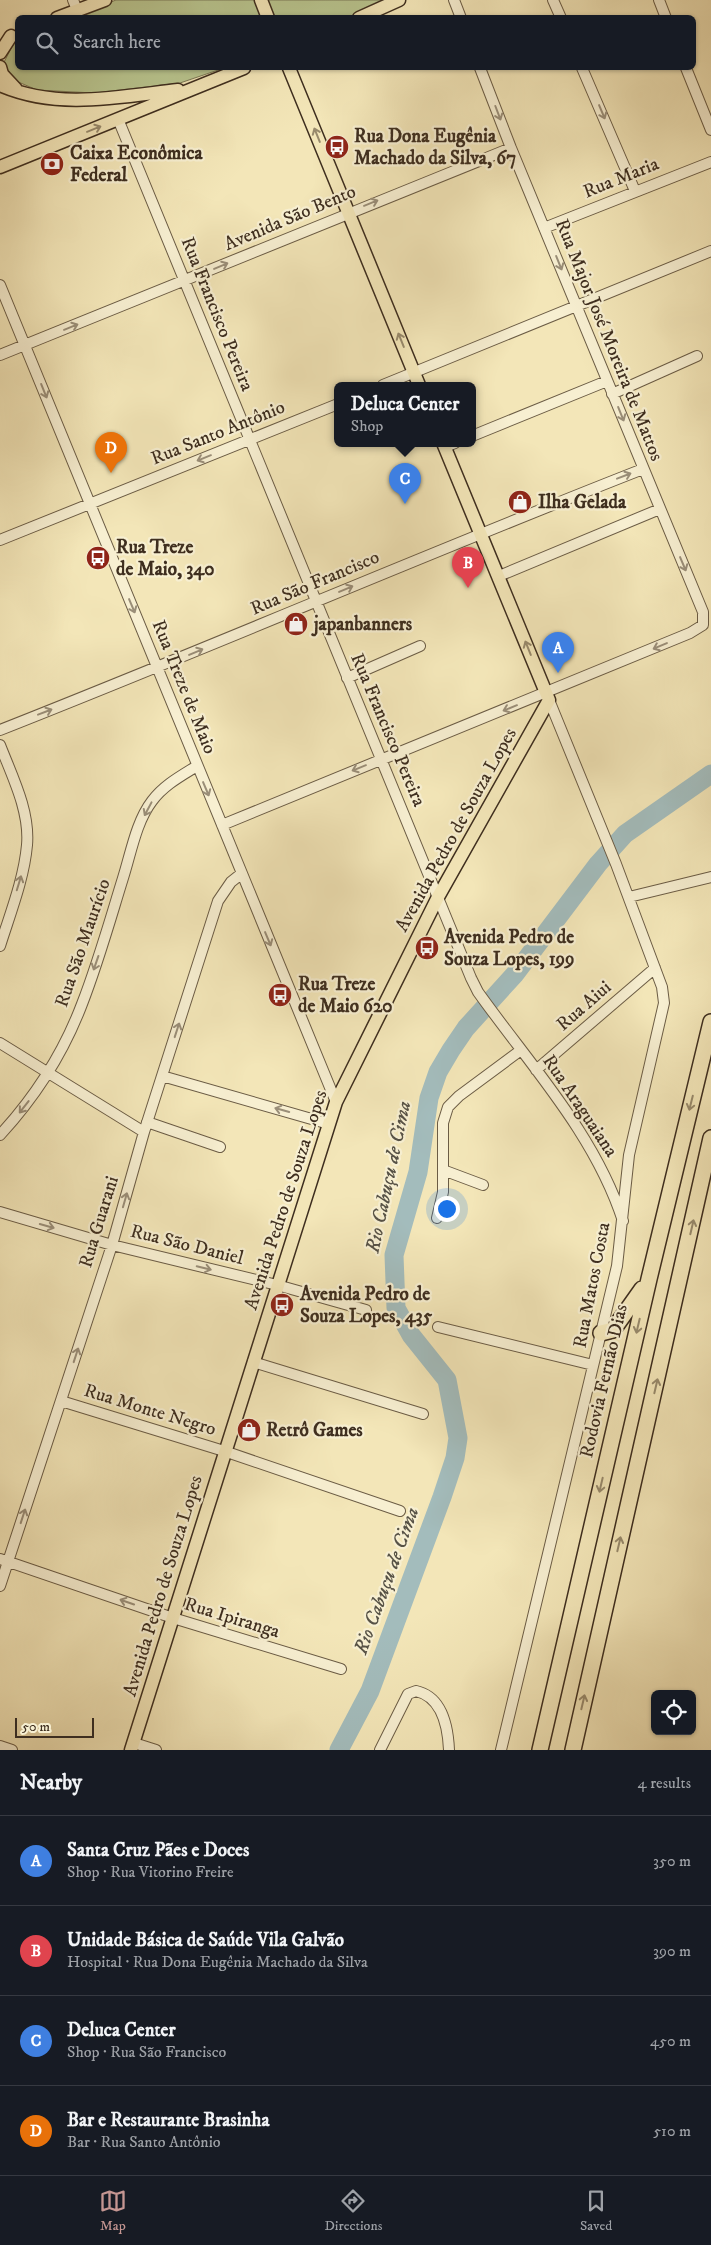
<!DOCTYPE html>
<html lang="en">
<head>
<meta charset="utf-8">
<style>
  :root { --surface:#171b24; --page:#20242c; --text:#f1f3f6; --muted:#9ea1a6; --line:#363941; --accent:#c59692 }
  body { margin:0; font-family:"IM FELL DW Pica",serif; background:var(--page); color:var(--text) }
  .controls { position:absolute; right:15px; bottom:15px; display:grid; overflow:hidden; border-radius:8px; box-shadow:0 1px 4px #0004 }
  .controls button { width:45px; height:45px; display:grid; place-items:center; padding:0; border:0; border-bottom:1px solid var(--line); background:var(--surface); color:var(--text); font:25px sans-serif }
  .scale { position:absolute; left:15px; bottom:12px; width:79px; box-sizing:border-box; padding-left:5px; border:2px solid #3e2e1f; border-top:0; font-size:14px; line-height:18px; white-space:nowrap; color:#3e2e1f; -webkit-text-stroke:4px #f7efd1; paint-order:stroke }
  .you { position:absolute; left:446px; top:1208px; width:18px; height:18px; margin:-12px; border:4px solid #fff; border-radius:50%; background:#1a73e8; box-shadow:0 0 0 8px #1a73e833 }
  .badge { display:grid; place-items:center; width:32px; height:32px; border-radius:50%; background:var(--accent); color:#fff; font-size:16px; font-weight:700 }
  .pin { position:absolute; translate:-50% -41px; filter:drop-shadow(0 1px 2px #0008) }
  .pin::after { content:''; position:absolute; top:26px; width:18px; height:15px; background:inherit; clip-path:polygon(0 0,100% 0,50% 100%) }
  .popup { position:absolute; left:334px; top:382px; width:142px; height:65px; box-sizing:border-box; display:grid; place-content:center; border-radius:8px; background:var(--surface); filter:drop-shadow(0 1px 4px #0005); font-size:16px; white-space:nowrap; color:var(--muted) }
  .popup b { font-size:19px; color:var(--text) }
  .popup::after { content:''; position:absolute; left:50%; top:100%; margin-left:-10px; border:10px solid transparent; border-top-color:var(--surface) }
  .list { margin:0; padding:0; list-style:none }
  h2 { display:flex; justify-content:space-between; align-items:center; height:65px; margin:0; padding:0 20px; font-size:21px }
  h2 small { font-size:16px; font-weight:400; color:var(--muted) }
  .list li { display:grid; grid-template-columns:32px 1fr auto; gap:15px; align-items:center; box-sizing:border-box; height:90px; padding:0 20px; border-top:1px solid var(--line) }
  .list b { display:block; font-size:19px; white-space:nowrap }
  .list p { margin:0; font-size:16px; white-space:nowrap; color:var(--muted) }
  .list em { font-size:16px; font-style:normal; color:var(--muted) }
  .icon { flex:none; width:28px; height:28px; fill:none; stroke:currentColor; stroke-width:2; stroke-linecap:round; stroke-linejoin:round }
  .map { position:relative; flex:none; width:711px; height:1750px; overflow:hidden }
  .search { position:absolute; background:var(--surface); box-shadow:0 1px 4px #0004; left:15px; right:15px; top:15px; height:55px; display:flex; align-items:center; gap:12px; box-sizing:border-box; padding:0 18px; border-radius:8px; color:var(--muted); font-size:19px }
  .sheet { height:425px; background:var(--surface) }
  nav { display:flex; justify-content:space-around; align-items:center; box-sizing:border-box; height:70px; border-top:1px solid var(--line); background:var(--surface); font-size:14px; color:var(--muted) }
  nav a { display:grid; justify-items:center; gap:2px }
  nav .on { color:var(--accent) }
  .map>svg:first-child { display:block }
  .green { fill:#b9c690; stroke:#7c7a58 }
  .lines { fill:none; stroke-linecap:round; stroke-linejoin:round }
  .river { stroke:#a3bcbc; stroke-width:19 }
  .minor-casing { stroke:#6b5c45; stroke-width:12 }
  .major-casing { stroke:#3e2e1f; stroke-width:15 }
  .highway-casing { stroke:#3e2e1f; stroke-width:18 }
  .minor { stroke:#f7efd1; stroke-width:10 }
  .major { stroke:#f3e6b8; stroke-width:12 }
  .highway { stroke:#f3e6b8; stroke-width:15 }
  .oneway { stroke:#9a8e78 }
  .oneway2 { stroke:#988a6c }
  .labels { text-anchor:middle; dominant-baseline:central; stroke-width:4.5; stroke-linejoin:round; paint-order:stroke }
  .poi-label { font-size:19px; font-weight:bold; fill:#3e2e1f; stroke:#f7efd1; text-anchor:start }
  .street-label { font-size:19px; fill:#3e2e1f; stroke:#f7efd1 }
  .water-label { font-size:20px; font-style:italic; fill:#575246; stroke:#f7efd1 }
</style>
</head>
<body>
<div class="map">
<svg width="711" height="1750" viewBox="0 0 711 1750">
  <rect width="100%" height="100%" fill="#f3e6b8"/>
  <filter id="stains"><feTurbulence type="fractalNoise" baseFrequency=".004" numOctaves="4"/><feColorMatrix values="0 0 0 0 .2 0 0 0 0 .09 0 0 0 0 .02 0 0 0 .5 -.17"/></filter>
  <radialGradient id="worn" r=".72"><stop offset=".6" stop-color="#630" stop-opacity="0"/><stop offset="1" stop-color="#630" stop-opacity=".3"/></radialGradient>
  <!-- green -->
  <path class="green" d="M116 0H393L350 17 70 18Z
    M17 41 18 68H224L180 83 94 93 37 90 16 81 3 64 14 43Z"/>
  <g class="lines">
    <!-- river -->
    <path class="river" d="M339 1750 370 1691 442 1497 455 1458 458 1438 447 1380 411 1335 396 1308 394 1255 418 1172 429 1098 438 1072 451 1050 466 1028 515 974 598 864 625 834 711 774"/>
    <!-- minor casing -->
    <g class="minor-casing">
      <path id="minor" d="M73 0 77 10
        M454 0 461 18
        M553 0 561 18
        M659 0 666 18
        M582 68 635 191
        M686 68 711 130
        M118 119 471 978 478 992C530 1065 595 1134 623 1221
        M544 228 711 162
        M0 285 336 1102
        M0 355 511 148
        M383 385 711 251
        M612 394 697 356
        M472 436 607 381
        M445 447 455 443
        M0 540 338 404
        M499 576 660 509
        M347 678 420 646
        M0 730C216 645 428 553 643 469
        M0 745C12 776 30 811 27 845 24 879 10 914 0 946
        M222 825 690 633 703 625V612L511 148 480 68
        M629 897 711 877
        M0 1043 144 1132
        M536 1070 655 968
        M162 1076 329 1124
        M147 1122 220 1147
        M0 1135C36 1096 63 1054 82 1004 98 963 110 920 123 878 131 853 136 822 152 801 164 785 181 776 197 766
        M443 1170 483 1185
        M0 1212 112 1245 277 1285 366 1310
        M437 1218 443 1192V1123L448 1107 459 1096 521 1050
        M438 1327 593 1365
        M253 1362 423 1414
        M61 1401 224 1451 400 1511
        M0 1559 173 1618 341 1669
        M0 1586 112 1245 144 1132 218 901 231 882 241 874
        M134 1743 156 1750
        M0 1746 12 1750
        M380 1750 408 1694 416 1691C443 1697 448 1727 449 1750
        M501 1750 617 1266 629 1155 664 1003 662 987 616 864 549 700"/>
    </g>
    <!-- major casing -->
    <g class="major-casing">
      <path id="major" d="M261 0 268 18
        M57 18 105 0
        M359 18 399 0
        M0 53 11 36
        M0 67 2 74 16 89
        M289 68 419 385
        M0 85C57 110 118 97 178 90
        M0 167 244 68
        M131 1750 336 1102 438 897 549 700 443 443"/>
    </g>
    <!-- highway casing -->
    <g class="highway-casing">
      <path id="highway" d="M601 1333 613 1330 642 1289
        M540 1750 649 1279 711 1022
        M573 1750 711 1138"/>
    </g>
    <!-- minor -->
    <use href="#minor" class="minor"/>
    <!-- major -->
    <use href="#major" class="major"/>
    <!-- highway -->
    <use href="#highway" class="highway"/>
  </g>
  <!-- one-way arrows -->
  <defs><path id="oneway-shaft" d="M-6 0H5M1.5-3L5.5 0L1.5 3" fill="none" stroke-width="1.6" stroke-linecap="round" stroke-linejoin="round" transform="scale(1.25)"/></defs>
  <g class="oneway">
    <use href="#oneway-shaft" transform="translate(602 112) rotate(67)"/>
    <use href="#oneway-shaft" transform="translate(498 113) rotate(69)"/>
    <use href="#oneway-shaft" transform="translate(371 203) rotate(-22)"/>
    <use href="#oneway-shaft" transform="translate(559 263) rotate(68)"/>
    <use href="#oneway-shaft" transform="translate(221 266) rotate(-23)"/>
    <use href="#oneway-shaft" transform="translate(71 327) rotate(-22)"/>
    <use href="#oneway-shaft" transform="translate(44 391) rotate(68)"/>
    <use href="#oneway-shaft" transform="translate(621 414) rotate(68)"/>
    <use href="#oneway-shaft" transform="translate(204 458) rotate(158)"/>
    <use href="#oneway-shaft" transform="translate(624 476) rotate(-21)"/>
    <use href="#oneway-shaft" transform="translate(683 564) rotate(67)"/>
    <use href="#oneway-shaft" transform="translate(346 589) rotate(-23)"/>
    <use href="#oneway-shaft" transform="translate(132 606) rotate(67)"/>
    <use href="#oneway-shaft" transform="translate(660 646) rotate(157)"/>
    <use href="#oneway-shaft" transform="translate(196 652) rotate(-23)"/>
    <use href="#oneway-shaft" transform="translate(510 708) rotate(158)"/>
    <use href="#oneway-shaft" transform="translate(45 712) rotate(-21)"/>
    <use href="#oneway-shaft" transform="translate(359 768) rotate(158)"/>
    <use href="#oneway-shaft" transform="translate(206 789) rotate(67)"/>
    <use href="#oneway-shaft" transform="translate(148 809) rotate(118)"/>
    <use href="#oneway-shaft" transform="translate(19 883) rotate(-73)"/>
    <use href="#oneway-shaft" transform="translate(268 939) rotate(67)"/>
    <use href="#oneway-shaft" transform="translate(96 963) rotate(109)"/>
    <use href="#oneway-shaft" transform="translate(177 1030) rotate(-72)"/>
    <use href="#oneway-shaft" transform="translate(24 1107) rotate(128)"/>
    <use href="#oneway-shaft" transform="translate(282 1110) rotate(-164)"/>
    <use href="#oneway-shaft" transform="translate(125 1200) rotate(-74)"/>
    <use href="#oneway-shaft" transform="translate(47 1226) rotate(16)"/>
    <use href="#oneway-shaft" transform="translate(204 1268) rotate(14)"/>
    <use href="#oneway-shaft" transform="translate(76 1355) rotate(-72)"/>
    <use href="#oneway-shaft" transform="translate(23 1516) rotate(-72)"/>
    <use href="#oneway-shaft" transform="translate(127 1602) rotate(-161)"/>
  </g>
  <g class="oneway2">
    <use href="#oneway-shaft" transform="translate(94 129) rotate(-22)"/>
    <use href="#oneway-shaft" transform="translate(317 135) rotate(-112)"/>
    <use href="#oneway-shaft" transform="translate(401 340) rotate(-112)"/>
    <use href="#oneway-shaft" transform="translate(528 648) rotate(-112)"/>
    <use href="#oneway-shaft" transform="translate(691 1103) rotate(104)"/>
    <use href="#oneway-shaft" transform="translate(692 1227) rotate(-77)"/>
    <use href="#oneway-shaft" transform="translate(638 1326) rotate(103)"/>
    <use href="#oneway-shaft" transform="translate(656 1386) rotate(-77)"/>
    <use href="#oneway-shaft" transform="translate(601 1485) rotate(103)"/>
    <use href="#oneway-shaft" transform="translate(619 1544) rotate(-77)"/>
    <use href="#oneway-shaft" transform="translate(583 1702) rotate(-77)"/>
  </g>
  <!-- icons -->
  <defs>
    <g id="bus-disc" transform="scale(1.25)"><circle r="9.5" fill="#8f2418" stroke="#f7efd1"/><path d="M-5-6H5V4H4V6H2V4H-2V6H-4V4H-5ZM-3.5-4V0h7V-4ZM-3.5 1.2v1.5H-2V1.2ZM2 1.2v1.5H3.5V1.2Z" fill="#fff"/></g>
    <g id="bank-disc" transform="scale(1.25)"><circle r="9.5" fill="#8f2418" stroke="#f7efd1"/><path d="M-6-4H6V4H-6ZM0-2.3a2.3 2.3 0 1 0 0 4.6a2.3 2.3 0 1 0 0-4.6Z" fill="#fff"/></g>
    <g id="shop-disc" transform="scale(1.25)"><circle r="9.5" fill="#8f2418" stroke="#f7efd1"/><path d="M-5-2.5h2.3a2.7 3.5 0 0 1 5.4 0H5L5.5 6h-11ZM-1.5-2.5h3a1.5 2.3 0 0 0-3 0Z" fill="#fff"/></g>
  </defs>
  <g fill-rule="evenodd">
    <use href="#bus-disc" x="337" y="147"/>
    <use href="#bank-disc" x="52" y="164"/>
    <use href="#shop-disc" x="520" y="502"/>
    <use href="#bus-disc" x="98" y="558"/>
    <use href="#shop-disc" x="296" y="624"/>
    <use href="#bus-disc" x="427" y="948"/>
    <use href="#bus-disc" x="280" y="995"/>
    <use href="#bus-disc" x="282" y="1305"/>
    <use href="#shop-disc" x="249" y="1430"/>
  </g>
  <g class="labels">
    <!-- poi labels -->
    <g class="poi-label">
      <text x="354" y="136">Rua Dona Eugênia<tspan x="354" dy="22">Machado da Silva, 67</tspan></text>
      <text x="70" y="153">Caixa Econômica<tspan x="70" dy="22">Federal</tspan></text>
      <text x="538" y="502">Ilha Gelada</text>
      <text x="116" y="547">Rua Treze<tspan x="116" dy="22">de Maio, 340</tspan></text>
      <text x="314" y="624">japanbanners</text>
      <text x="444" y="937">Avenida Pedro de<tspan x="444" dy="22">Souza Lopes, 199</tspan></text>
      <text x="298" y="984">Rua Treze<tspan x="298" dy="22">de Maio 620</tspan></text>
      <text x="300" y="1294">Avenida Pedro de<tspan x="300" dy="22">Souza Lopes, 435</tspan></text>
      <text x="266" y="1430">Retrô Games</text>
    </g>
    <!-- street labels -->
    <g class="street-label">
      <text transform="translate(621 178) rotate(-22)">Rua Maria</text>
      <text transform="translate(290 218) rotate(-23)">Avenida São Bento</text>
      <text transform="translate(217 314) rotate(68)">Rua Francisco Pereira</text>
      <text transform="translate(609 340) rotate(68)">Rua Major José Moreira de Mattos</text>
      <text transform="translate(218 433) rotate(-22)">Rua Santo Antônio</text>
      <text transform="translate(315 583) rotate(-23)">Rua São Francisco</text>
      <text transform="translate(184 687) rotate(68)">Rua Treze de Maio</text>
      <text transform="translate(388 730) rotate(67)">Rua Francisco Pereira</text>
      <text transform="translate(456 830) rotate(-61)">Avenida Pedro de Souza Lopes</text>
      <text transform="translate(83 943) rotate(-71)">Rua São Maurício</text>
      <text transform="translate(584 1006) rotate(-41)">Rua Aiui</text>
      <text transform="translate(580 1106) rotate(56)">Rua Araguaiana</text>
      <text transform="translate(286 1200) rotate(-72)">Avenida Pedro de Souza Lopes</text>
      <text transform="translate(99 1222) rotate(-73)">Rua Guarani</text>
      <text transform="translate(187 1245) rotate(14)">Rua São Daniel</text>
      <text transform="translate(592 1285) rotate(-79)">Rua Matos Costa</text>
      <text transform="translate(604 1381) rotate(-77)">Rodovia Fernão Dias</text>
      <text transform="translate(150 1410) rotate(17)">Rua Monte Negro</text>
      <text transform="translate(163 1586) rotate(-73)">Avenida Pedro de Souza Lopes</text>
      <text transform="translate(232 1618) rotate(17)">Rua Ipiranga</text>
    </g>
    <!-- water labels -->
    <g class="water-label">
      <text transform="translate(389 1177) rotate(-78)">Rio Cabuçu de Cima</text>
      <text transform="translate(387 1581) rotate(-70)">Rio Cabuçu de Cima</text>
    </g>
  </g>
  <rect width="100%" height="100%" filter="url(#stains)"/>
  <rect width="100%" height="100%" fill="url(#worn)"/>
</svg>
<div class="controls">
<button><svg class="icon" aria-label="locate" viewBox="0 0 24 24"><circle cx="12" cy="12" r="6"/><path d="M12 2v4M12 18v4M2 12h4M18 12h4"/></svg></button>
</div>
<div class="scale">50 m</div>
<div class="you"></div>
<div class="pin badge" style="left:558px;top:673px;background:#3f7fe0">A</div>
<div class="pin badge" style="left:468px;top:588px;background:#e0444e">B</div>
<div class="pin badge" style="left:405px;top:504px;background:#3f7fe0">C</div>
<div class="popup"><b>Deluca Center</b>Shop</div>
<div class="pin badge" style="left:111px;top:473px;background:#e8710a">D</div>
<div class="search"><svg class="icon" aria-label="search" viewBox="0 0 24 24"><circle cx="10" cy="10" r="6"/><path d="M15 15l6 6"/></svg>Search here</div>
</div>
<section class="sheet">
<h2>Nearby<small>4 results</small></h2>
<ul class="list">
<li><span class="badge" style="background:#3f7fe0">A</span><div><b>Santa Cruz Pães e Doces</b><p>Shop · Rua Vitorino Freire</p></div><em>350 m</em></li>
<li><span class="badge" style="background:#e0444e">B</span><div><b>Unidade Básica de Saúde Vila Galvão</b><p>Hospital · Rua Dona Eugênia Machado da Silva</p></div><em>390 m</em></li>
<li><span class="badge" style="background:#3f7fe0">C</span><div><b>Deluca Center</b><p>Shop · Rua São Francisco</p></div><em>450 m</em></li>
<li><span class="badge" style="background:#e8710a">D</span><div><b>Bar e Restaurante Brasinha</b><p>Bar · Rua Santo Antônio</p></div><em>510 m</em></li>
</ul>
</section>
<nav>
<a class="on"><svg class="icon" aria-label="map" viewBox="0 0 24 24"><path d="M3 6l6-2 6 2 6-2v14l-6 2-6-2-6 2zM9 4v14M15 6v14"/></svg>Map</a>
<a><svg class="icon" aria-label="directions" viewBox="0 0 24 24"><path d="M12 3l9 9-9 9-9-9zM9 14v-3h6M13 9l2 2-2 2"/></svg>Directions</a>
<a><svg class="icon" aria-label="saved" viewBox="0 0 24 24"><path d="M7 4h10v16l-5-4-5 4z"/></svg>Saved</a>
</nav>
</body>
</html>
